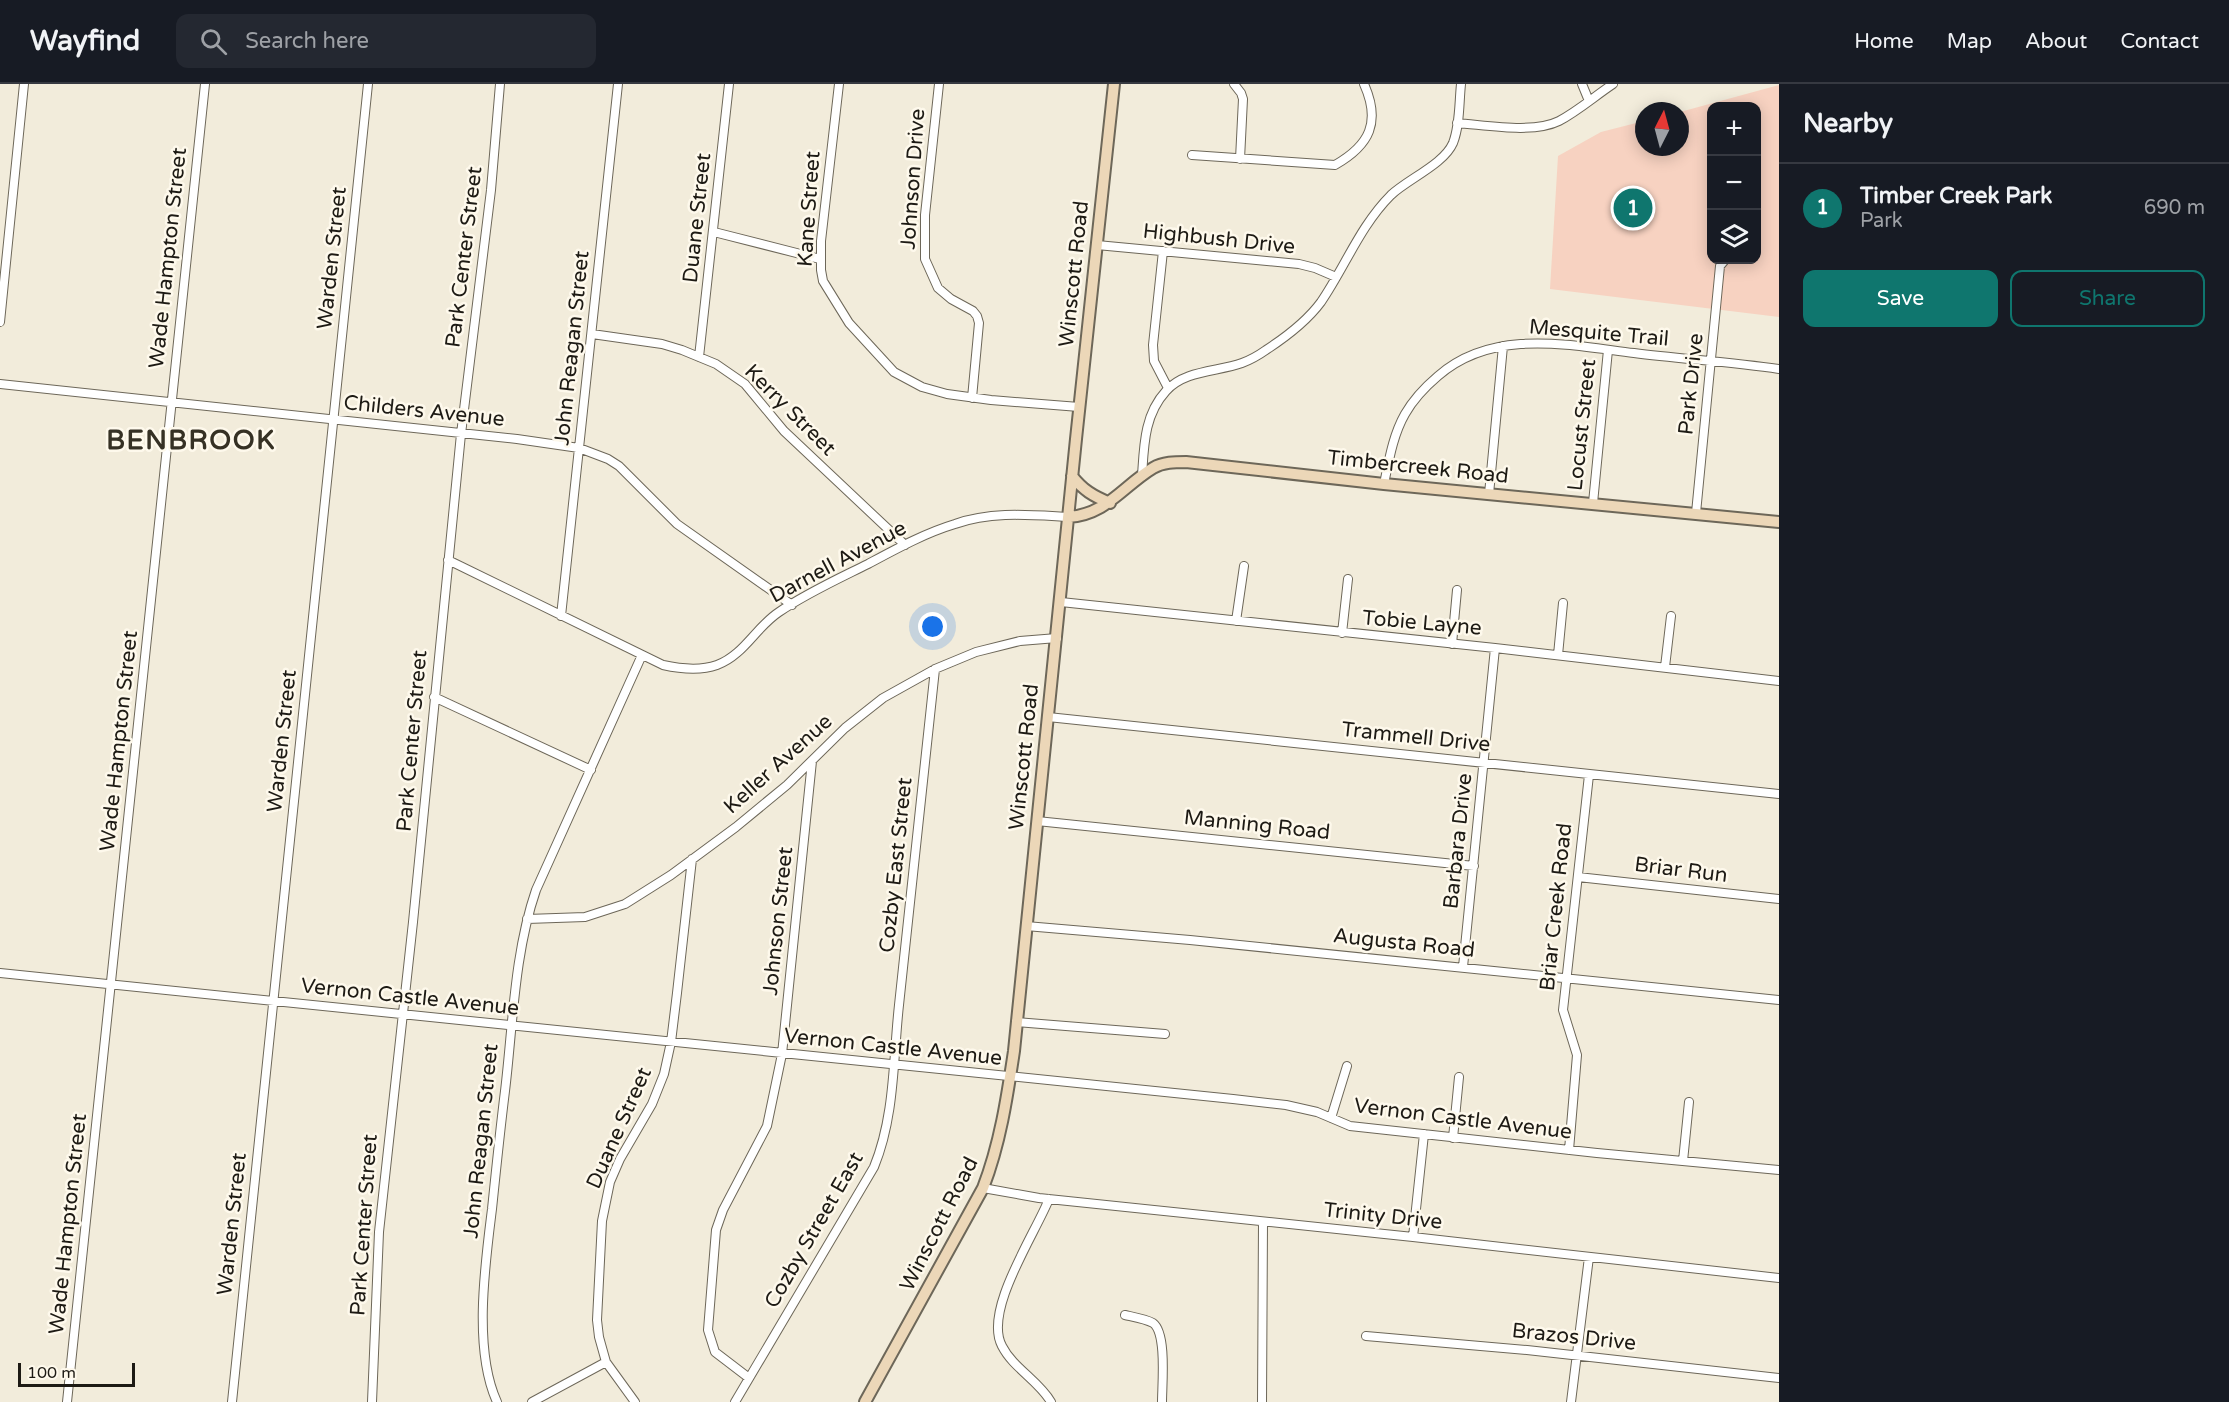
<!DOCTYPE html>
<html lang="en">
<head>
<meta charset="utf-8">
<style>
  :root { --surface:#171b24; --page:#242831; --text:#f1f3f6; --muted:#9ea1a6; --line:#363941; --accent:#0f766e }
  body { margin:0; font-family:"Varela Round",sans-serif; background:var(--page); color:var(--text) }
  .controls { position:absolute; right:18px; top:18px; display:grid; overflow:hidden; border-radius:12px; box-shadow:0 3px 15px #0003 }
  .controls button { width:54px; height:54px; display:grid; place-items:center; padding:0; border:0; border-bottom:2px solid var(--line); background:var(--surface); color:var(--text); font:30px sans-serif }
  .compass { position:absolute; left:1635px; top:18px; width:54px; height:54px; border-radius:50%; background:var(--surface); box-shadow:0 3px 15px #0003; rotate:6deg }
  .scale { position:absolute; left:18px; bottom:15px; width:117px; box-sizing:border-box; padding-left:6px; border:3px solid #1d1a14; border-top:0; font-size:16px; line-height:21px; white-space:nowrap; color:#1d1a14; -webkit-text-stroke:4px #fef9ec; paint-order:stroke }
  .you { position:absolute; left:933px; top:543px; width:21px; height:21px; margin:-15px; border:4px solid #fff; border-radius:50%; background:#1a73e8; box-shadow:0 0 0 9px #1a73e833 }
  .badge { display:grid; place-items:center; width:39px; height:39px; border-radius:50%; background:var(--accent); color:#fff; font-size:20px; font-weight:700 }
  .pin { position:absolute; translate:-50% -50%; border:3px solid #fff; box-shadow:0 2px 6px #0006 }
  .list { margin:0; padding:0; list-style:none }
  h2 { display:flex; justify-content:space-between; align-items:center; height:78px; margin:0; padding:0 24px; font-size:26px }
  h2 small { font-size:20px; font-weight:400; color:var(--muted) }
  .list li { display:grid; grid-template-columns:39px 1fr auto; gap:18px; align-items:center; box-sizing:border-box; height:90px; padding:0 24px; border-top:2px solid var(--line) }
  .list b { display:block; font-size:22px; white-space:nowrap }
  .list p { margin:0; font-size:20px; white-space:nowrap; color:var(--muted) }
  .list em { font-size:20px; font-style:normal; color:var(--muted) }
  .actions { display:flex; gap:12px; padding:18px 24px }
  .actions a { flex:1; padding:14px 0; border:2px solid var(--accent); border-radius:12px; text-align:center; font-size:21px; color:var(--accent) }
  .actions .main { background:var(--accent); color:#fff }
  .icon { flex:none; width:33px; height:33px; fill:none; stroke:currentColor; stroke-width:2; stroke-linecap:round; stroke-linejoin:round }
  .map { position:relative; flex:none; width:1779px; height:1318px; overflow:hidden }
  header { display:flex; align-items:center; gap:36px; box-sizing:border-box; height:84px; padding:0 30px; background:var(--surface); border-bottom:2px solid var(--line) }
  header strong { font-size:28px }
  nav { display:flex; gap:33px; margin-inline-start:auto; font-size:21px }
  .search { width:420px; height:54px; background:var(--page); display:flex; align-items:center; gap:15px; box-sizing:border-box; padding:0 21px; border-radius:12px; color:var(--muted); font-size:22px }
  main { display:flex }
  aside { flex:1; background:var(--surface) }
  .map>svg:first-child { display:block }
  .green { fill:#f7d2c1; fill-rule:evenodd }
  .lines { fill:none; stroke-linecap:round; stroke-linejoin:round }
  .street-casing { stroke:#6d6759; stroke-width:10 }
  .secondary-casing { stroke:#6d6759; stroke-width:14 }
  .street { stroke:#fff; stroke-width:8 }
  .secondary { stroke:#ecd7b8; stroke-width:10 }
  .labels { text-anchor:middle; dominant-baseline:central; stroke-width:5; stroke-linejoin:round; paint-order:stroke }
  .street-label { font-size:21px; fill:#1d1a14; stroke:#fef9ec }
  .district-label { font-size:27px; font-weight:bold; letter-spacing:1.5px; fill:#363124; stroke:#fef9ec }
</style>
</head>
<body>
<header>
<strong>Wayfind</strong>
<div class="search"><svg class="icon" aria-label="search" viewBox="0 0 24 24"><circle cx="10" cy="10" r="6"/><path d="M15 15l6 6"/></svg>Search here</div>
<nav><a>Home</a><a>Map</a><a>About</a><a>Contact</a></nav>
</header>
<main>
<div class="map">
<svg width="1779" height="1318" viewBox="0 0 1779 1318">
  <rect width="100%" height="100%" fill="#f2ecdb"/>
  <!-- green -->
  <path class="green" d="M1779 1V233L1550 205 1558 72 1601 48 1644 37V63H1680V28ZM1712 22H1756V176H1712Z"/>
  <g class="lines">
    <!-- street casing -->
    <g class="street-casing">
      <path id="street" d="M839 0 821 157V186L823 197 849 239 894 288 922 303 947 310 991 316 1079 323
        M939 0 925 131V175L938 204 951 215 973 227 977 232 979 239 972 314
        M1234 0 1241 9 1243 15 1240 75
        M1582 0 1589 17
        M1457 39C1486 41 1533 50 1559 37 1578 27 1595 12 1613 0
        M1192 71 1335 81C1370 61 1381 38 1364 0
        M714 148 820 175
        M1097 161 1299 180 1315 184 1336 193
        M1163 167 1153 261 1154 277 1168 304
        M0 238 24 0
        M592 250 662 260 682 266 716 280 745 300 784 347 905 461
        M699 273 729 0
        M0 300 517 355 579 364 608 375 619 382 677 440 792 521
        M1142 392C1144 362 1144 331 1166 307 1185 286 1217 288 1242 279 1250 276 1259 271 1266 266 1286 253 1307 237 1321 218 1345 183 1360 142 1391 111 1408 95 1444 80 1453 59 1460 41 1459 19 1461 0
        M1384 400C1389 376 1393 351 1405 330 1413 316 1425 303 1438 292 1493 244 1568 261 1634 269 1682 275 1731 278 1779 285
        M1489 410 1503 262
        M1593 419 1608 266
        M1696 429 1720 182 1725 176
        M448 476 663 581C681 585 700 587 717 581 744 571 756 543 779 528 807 509 838 495 868 480 896 465 925 449 955 440 992 427 1030 431 1068 433
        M1061 518 1495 564 1779 597
        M561 532 618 0
        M1236 537 1244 482
        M1342 549 1348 495
        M1452 560 1457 506
        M1558 571 1563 519
        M1665 583 1671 532
        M434 613 591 686
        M1048 633 1779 710
        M1037 737 1474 782
        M1578 793 1779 815
        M527 835 585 833 625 820 671 791 736 743 787 701 845 644 883 614 935 585 976 568 1020 557 1057 554
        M1026 842 1190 856 1779 916
        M1463 883 1495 564
        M0 889 1233 1015 1286 1021 1317 1028 1350 1042 1597 1069 1779 1086
        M1016 938 1165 950
        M1331 1034 1347 982
        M1453 1054 1459 993
        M1569 1066 1577 971 1563 926 1589 691
        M1683 1077 1689 1018
        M983 1104 1039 1114 1413 1153 1779 1194
        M1049 1115C1035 1150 983 1227 1002 1262 1013 1284 1039 1297 1051 1318
        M1413 1153 1424 1050
        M1125 1231C1134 1233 1146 1235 1153 1239 1167 1249 1162 1301 1162 1318
        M1366 1252 1527 1266 1779 1294
        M749 1294 715 1268 708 1246 716 1146 723 1126 767 1042 782 970 812 677
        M67 1318 205 0
        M232 1318 368 0
        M372 1318 379 1148 413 838 461 350 491 106 500 0
        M497 1318C473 1266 485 1181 492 1125 496 1086 500 1047 505 1007 513 941 514 870 536 806L642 571
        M532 1318 606 1278
        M635 1318 606 1278 599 1253 597 1236 602 1137 610 1098 620 1075 652 1020 664 990 671 958 677 909 692 775
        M735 1318 874 1083C895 1032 893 975 899 921 911 809 923 697 935 585
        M1262 1318 1263 1138
        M1571 1318 1589 1173"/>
    </g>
    <!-- secondary casing -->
    <g class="secondary-casing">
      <path id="secondary" d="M1072 392C1083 406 1093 412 1110 419
        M1068 433C1106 431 1123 402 1153 384 1163 378 1175 378 1186 378L1384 400 1779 438
        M865 1318 983 1104C1000 1060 1007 1014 1014 967L1076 355 1114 0"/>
    </g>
    <!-- street -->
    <use href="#street" class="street"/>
    <!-- secondary -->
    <use href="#secondary" class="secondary"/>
  </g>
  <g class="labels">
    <!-- street labels -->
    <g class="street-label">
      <text transform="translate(913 95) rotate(-86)">Johnson Drive</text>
      <text transform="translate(809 125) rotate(-86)">Kane Street</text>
      <text transform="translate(697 134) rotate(-84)">Duane Street</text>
      <text transform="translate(1219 155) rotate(6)">Highbush Drive</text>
      <text transform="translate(464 173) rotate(-83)">Park Center Street</text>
      <text transform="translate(168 174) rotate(-84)">Wade Hampton Street</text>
      <text transform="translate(332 174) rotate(-84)">Warden Street</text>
      <text transform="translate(1074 190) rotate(-84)">Winscott Road</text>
      <text transform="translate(1599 249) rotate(5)">Mesquite Trail</text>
      <text transform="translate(572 264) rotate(-84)">John Reagan Street</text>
      <text transform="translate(1691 300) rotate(-84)">Park Drive</text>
      <text transform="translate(790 326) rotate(45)">Kerry Street</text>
      <text transform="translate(424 327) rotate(6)">Childers Avenue</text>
      <text transform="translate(1582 341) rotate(-84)">Locust Street</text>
      <text transform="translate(1418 383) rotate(6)">Timbercreek Road</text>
      <text transform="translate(838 478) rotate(-28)">Darnell Avenue</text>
      <text transform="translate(1422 539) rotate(5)">Tobie Layne</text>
      <text transform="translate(1416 653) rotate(6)">Trammell Drive</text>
      <text transform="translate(119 657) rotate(-84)">Wade Hampton Street</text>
      <text transform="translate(282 657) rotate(-84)">Warden Street</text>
      <text transform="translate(412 657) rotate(-85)">Park Center Street</text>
      <text transform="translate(1024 673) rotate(-84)">Winscott Road</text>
      <text transform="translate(778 680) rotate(-42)">Keller Avenue</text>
      <text transform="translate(1257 741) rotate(6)">Manning Road</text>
      <text transform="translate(1458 757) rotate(-84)">Barbara Drive</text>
      <text transform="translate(896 781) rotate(-84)">Cozby East Street</text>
      <text transform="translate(1681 786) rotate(7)">Briar Run</text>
      <text transform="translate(1556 823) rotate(-84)">Briar Creek Road</text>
      <text transform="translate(778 837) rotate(-84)">Johnson Street</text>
      <text transform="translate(1404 859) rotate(6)">Augusta Road</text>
      <text transform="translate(410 913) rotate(6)">Vernon Castle Avenue</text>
      <text transform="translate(893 963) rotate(6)">Vernon Castle Avenue</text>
      <text transform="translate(1463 1035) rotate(7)">Vernon Castle Avenue</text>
      <text transform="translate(619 1044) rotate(-66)">Duane Street</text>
      <text transform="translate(481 1057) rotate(-84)">John Reagan Street</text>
      <text transform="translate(1383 1132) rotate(6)">Trinity Drive</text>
      <text transform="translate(68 1140) rotate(-84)">Wade Hampton Street</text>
      <text transform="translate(232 1140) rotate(-84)">Warden Street</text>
      <text transform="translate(939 1140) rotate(-63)">Winscott Road</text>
      <text transform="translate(364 1141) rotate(-86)">Park Center Street</text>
      <text transform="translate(814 1146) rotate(-60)">Cozby Street East</text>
      <text transform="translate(1574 1253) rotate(6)">Brazos Drive</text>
    </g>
    <!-- district labels -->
    <g class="district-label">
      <text x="191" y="356">BENBROOK</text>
    </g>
  </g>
</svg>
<div class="controls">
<button>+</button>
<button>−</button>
<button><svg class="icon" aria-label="layers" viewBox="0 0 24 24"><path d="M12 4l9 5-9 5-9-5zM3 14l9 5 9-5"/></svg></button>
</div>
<svg class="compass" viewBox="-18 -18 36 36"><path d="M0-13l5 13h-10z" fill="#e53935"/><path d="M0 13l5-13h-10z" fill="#9ea1a6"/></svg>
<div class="scale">100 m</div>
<div class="you"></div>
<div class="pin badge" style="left:1633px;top:124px">1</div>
</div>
<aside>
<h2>Nearby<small></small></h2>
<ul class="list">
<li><span class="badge">1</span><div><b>Timber Creek Park</b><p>Park</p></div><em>690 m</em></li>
</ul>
<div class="actions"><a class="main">Save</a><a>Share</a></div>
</aside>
</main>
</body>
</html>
